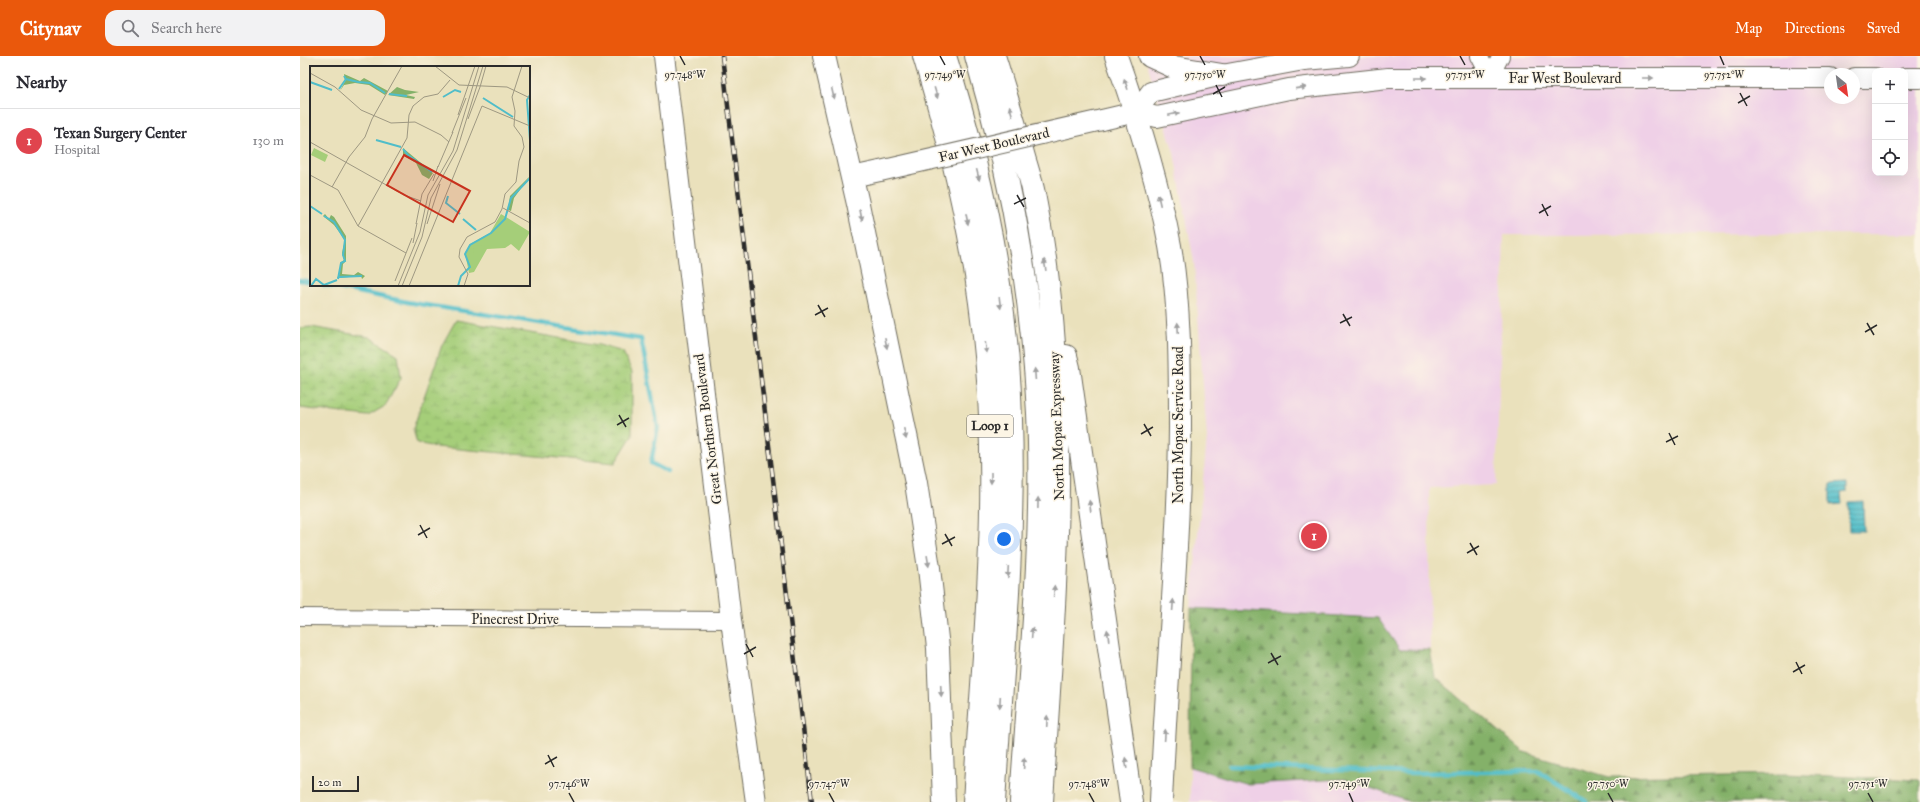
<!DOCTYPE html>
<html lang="en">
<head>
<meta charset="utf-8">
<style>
  :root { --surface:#fff; --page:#f2f2f3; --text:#2b2b33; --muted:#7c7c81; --line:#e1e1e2; --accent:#ea580c }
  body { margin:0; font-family:"IM FELL Great Primer",serif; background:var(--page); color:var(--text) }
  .controls { position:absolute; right:12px; top:12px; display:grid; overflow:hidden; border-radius:8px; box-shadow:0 4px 16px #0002 }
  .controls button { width:36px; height:36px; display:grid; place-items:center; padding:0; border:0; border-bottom:1px solid var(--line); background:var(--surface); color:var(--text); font:20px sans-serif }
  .compass { position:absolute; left:1524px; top:12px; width:36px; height:36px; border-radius:50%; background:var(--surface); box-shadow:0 4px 16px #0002; rotate:151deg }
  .scale { position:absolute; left:12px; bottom:10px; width:47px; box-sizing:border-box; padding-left:4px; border:2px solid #2b2b2b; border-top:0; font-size:11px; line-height:14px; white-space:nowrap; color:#2b2b2b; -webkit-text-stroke:3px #fcf5e5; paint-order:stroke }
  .you { position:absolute; left:704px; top:483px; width:14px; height:14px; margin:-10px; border:3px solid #fff; border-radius:50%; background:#1a73e8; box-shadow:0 0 0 6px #1a73e833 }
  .badge { display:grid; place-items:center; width:26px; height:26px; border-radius:50%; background:var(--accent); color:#fff; font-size:13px; font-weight:700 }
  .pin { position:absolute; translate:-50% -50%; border:2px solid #fff; box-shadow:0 1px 4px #0006 }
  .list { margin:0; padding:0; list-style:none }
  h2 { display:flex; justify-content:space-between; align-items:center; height:52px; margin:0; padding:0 16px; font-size:17px }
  h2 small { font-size:13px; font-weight:400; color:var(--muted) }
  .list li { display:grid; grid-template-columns:26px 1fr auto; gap:12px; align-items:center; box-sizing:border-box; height:64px; padding:0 16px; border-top:1px solid var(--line) }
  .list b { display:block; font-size:15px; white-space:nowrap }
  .list p { margin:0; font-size:13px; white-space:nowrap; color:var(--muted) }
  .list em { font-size:13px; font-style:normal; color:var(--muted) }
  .icon { flex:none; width:22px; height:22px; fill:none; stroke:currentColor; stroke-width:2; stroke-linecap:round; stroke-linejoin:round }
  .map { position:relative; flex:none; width:1620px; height:746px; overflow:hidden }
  header { display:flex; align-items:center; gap:24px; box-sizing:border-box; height:56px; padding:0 20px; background:var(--accent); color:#fff }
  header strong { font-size:19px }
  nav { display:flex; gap:22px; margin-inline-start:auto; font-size:14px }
  .search { width:280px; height:36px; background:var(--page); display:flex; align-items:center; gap:10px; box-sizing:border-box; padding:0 14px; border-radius:12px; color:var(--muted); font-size:15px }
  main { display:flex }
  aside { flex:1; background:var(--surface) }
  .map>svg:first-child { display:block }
  .built { fill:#efd0e7; fill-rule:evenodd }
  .forest { fill:url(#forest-firs); stroke:#586e4a }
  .wetland { fill:url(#wetland-marsh); stroke:#687c52 }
  .water { fill:url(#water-rules); stroke:#3e747a }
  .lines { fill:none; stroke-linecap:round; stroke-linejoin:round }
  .stream { stroke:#50bdc9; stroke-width:4.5 }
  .minor-casing { stroke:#6e6b5e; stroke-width:18 }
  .tertiary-casing { stroke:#6e6b5e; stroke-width:22 }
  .secondary-casing { stroke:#6e6b5e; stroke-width:24 }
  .motorway-casing { stroke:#6e6b5e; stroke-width:24 }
  .minor { stroke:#fff; stroke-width:16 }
  .tertiary { stroke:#fff; stroke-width:20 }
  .secondary { stroke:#fff; stroke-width:22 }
  .motorway { stroke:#fff; stroke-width:22 }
  .rail-casing { stroke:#2b2b2b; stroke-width:4.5 }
  .rail { stroke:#fcf5e5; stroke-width:3; stroke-dasharray:9; stroke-linecap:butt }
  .tertiary-bridge-casing { stroke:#6e6b5e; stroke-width:22; stroke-linecap:butt }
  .tertiary-bridge { stroke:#fff; stroke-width:20 }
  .oneway { fill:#a0a0a0 }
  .ticks { fill:none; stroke:#2b2b2b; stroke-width:1.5 }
  .labels { text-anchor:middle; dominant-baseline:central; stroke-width:3; stroke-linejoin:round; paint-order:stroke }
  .shield { fill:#fcf5e5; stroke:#6a6863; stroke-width:1 }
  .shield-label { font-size:13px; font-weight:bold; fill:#2b2b2b }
  .street-label { font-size:14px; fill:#2b2b2b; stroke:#fcf5e5 }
  .inset-river { fill:none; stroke:#50bdc9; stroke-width:2 }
  .inset-road { fill:none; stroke:#9e9882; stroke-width:1 }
  .view { fill:#c8321e; fill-opacity:0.15; stroke:#c8321e; stroke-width:2 }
  .inset-edge { fill:none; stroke:#2b2b2b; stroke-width:2 }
  .ticks-label { font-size:10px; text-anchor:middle; fill:#2b2b2b; stroke:#fcf5e5; stroke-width:3; stroke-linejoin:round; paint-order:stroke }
</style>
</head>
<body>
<header>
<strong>Citynav</strong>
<div class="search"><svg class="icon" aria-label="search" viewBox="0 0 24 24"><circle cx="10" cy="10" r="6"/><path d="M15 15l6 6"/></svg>Search here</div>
<nav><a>Map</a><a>Directions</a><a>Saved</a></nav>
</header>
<main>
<aside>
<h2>Nearby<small></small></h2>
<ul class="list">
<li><span class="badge" style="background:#e0444e">1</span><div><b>Texan Surgery Center</b><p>Hospital</p></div><em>130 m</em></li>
</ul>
</aside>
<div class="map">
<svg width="1620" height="746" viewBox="0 0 1620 746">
  <defs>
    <pattern id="forest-firs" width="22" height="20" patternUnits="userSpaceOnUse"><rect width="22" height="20" fill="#84b169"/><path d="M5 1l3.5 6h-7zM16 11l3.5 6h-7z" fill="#6c9057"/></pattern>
    <pattern id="wetland-marsh" width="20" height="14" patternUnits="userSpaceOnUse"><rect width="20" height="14" fill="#a5ce79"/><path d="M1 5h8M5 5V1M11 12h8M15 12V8" fill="none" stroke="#8eb169"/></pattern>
    <pattern id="water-rules" width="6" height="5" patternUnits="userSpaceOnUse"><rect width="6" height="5" fill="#50bdc9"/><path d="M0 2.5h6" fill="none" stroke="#439aa3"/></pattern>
  </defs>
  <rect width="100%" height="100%" fill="#fcf5e5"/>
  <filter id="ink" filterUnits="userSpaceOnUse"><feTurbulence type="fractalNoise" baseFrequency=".025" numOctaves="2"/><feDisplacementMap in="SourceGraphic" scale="8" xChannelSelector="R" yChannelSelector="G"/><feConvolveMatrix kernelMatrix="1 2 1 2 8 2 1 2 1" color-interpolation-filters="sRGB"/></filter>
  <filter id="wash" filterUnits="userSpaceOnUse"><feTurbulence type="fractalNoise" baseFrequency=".012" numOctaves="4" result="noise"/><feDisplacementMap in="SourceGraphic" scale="16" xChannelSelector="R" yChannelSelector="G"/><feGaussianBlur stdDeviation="0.9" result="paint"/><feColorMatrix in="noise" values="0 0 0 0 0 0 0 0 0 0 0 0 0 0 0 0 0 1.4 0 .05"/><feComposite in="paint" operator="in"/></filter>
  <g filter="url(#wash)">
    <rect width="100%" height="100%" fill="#eae1bc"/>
    <!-- built -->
    <path class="built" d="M845 0H1620V178L1204 179 1196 429 1129 432 1130 594H1100L1078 562 891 552 907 382 894 206 874 97ZM1575 15H1605V117H1575ZM1530 18H1554V42H1530Z
      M890 711 948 728 1045 723 1110 746H890Z"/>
    <!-- forest -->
    <path class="forest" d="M891 552 1078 562 1100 594H1130L1135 621 1224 696 1309 721 1485 718 1620 724V746H1110L1045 723 948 728 890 711Z"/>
    <!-- wetland -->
    <path class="wetland" d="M156 264 299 289 323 296 332 316V380L315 407 136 391 117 387 113 373 142 289Z
      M11 271 69 281 98 299 101 322 85 350 68 360 0 352V272Z"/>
    <!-- water -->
    <path class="water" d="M1547 427V436L1541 437 1542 448 1530 449V428Z
      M1563 445 1564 475H1549L1548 446Z"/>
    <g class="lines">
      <!-- stream -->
      <path class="stream" d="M0 224 11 226
        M24 229 107 246 341 283 358 371 351 407 368 416
        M929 710 1115 717 1238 715 1287 746"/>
    </g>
  </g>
  <g filter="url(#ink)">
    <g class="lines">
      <!-- minor casing -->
      <g class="minor-casing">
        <path id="minor" d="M1179 0 1190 21
          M1190 21 1201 0
          M0 561 431 564"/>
      </g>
      <!-- tertiary casing -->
      <g class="tertiary-casing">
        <path id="tertiary" d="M364 0 431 564 456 746
          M1554 22H1575
          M1605 22H1620
          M836 56 851 36 922 19 1004 4 1049 0
          M802 64 836 56 857 61 989 33 1088 22H1530
          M552 121 580 115"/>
      </g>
      <!-- secondary casing -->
      <g class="secondary-casing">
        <path id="secondary" d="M816 0C838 62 858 125 870 190 880 249 880 311 880 371 879 496 866 621 861 746
          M850 0 874 11 922 19"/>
      </g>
      <!-- motorway casing -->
      <g class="motorway-casing">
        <path id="motorway" d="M524 0 558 148 616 427 629 512 638 592 644 746
          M624 0C654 98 677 197 686 300 700 448 683 598 674 746
          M645 0C682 116 708 242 711 364 715 491 702 619 694 746
          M676 0C710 116 732 236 738 357 744 486 729 617 721 746
          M694 0C704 31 713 63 722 94 726 109 731 123 734 138 775 339 754 543 742 746
          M766 300 769 312 831 746"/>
      </g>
      <!-- minor -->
      <use href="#minor" class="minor"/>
      <!-- tertiary -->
      <use href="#tertiary" class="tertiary"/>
      <!-- secondary -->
      <use href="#secondary" class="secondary"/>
      <!-- motorway -->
      <use href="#motorway" class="motorway"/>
      <!-- rail casing -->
      <g class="rail-casing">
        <path id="rail" d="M422 0 512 746"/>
      </g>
      <!-- rail -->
      <use href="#rail" class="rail"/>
      <!-- tertiary-bridge casing -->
      <g class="tertiary-bridge-casing">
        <path id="tertiary-bridge" d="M580 115 802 64"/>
      </g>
      <!-- tertiary-bridge -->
      <use href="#tertiary-bridge" class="tertiary-bridge"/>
    </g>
    <!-- one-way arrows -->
    <defs><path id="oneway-solid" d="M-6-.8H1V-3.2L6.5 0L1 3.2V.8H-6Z"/></defs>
    <g class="oneway">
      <use href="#oneway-solid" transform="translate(1121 22)"/>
      <use href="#oneway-solid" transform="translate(1348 22)"/>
      <use href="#oneway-solid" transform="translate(826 28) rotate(-109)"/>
      <use href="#oneway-solid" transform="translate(1001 32) rotate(-6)"/>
      <use href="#oneway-solid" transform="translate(636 37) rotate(73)"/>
      <use href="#oneway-solid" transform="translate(533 38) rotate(77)"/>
      <use href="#oneway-solid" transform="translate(711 55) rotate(-106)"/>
      <use href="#oneway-solid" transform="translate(874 58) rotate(-12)"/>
      <use href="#oneway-solid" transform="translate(678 119) rotate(76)"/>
      <use href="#oneway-solid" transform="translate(859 144) rotate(-103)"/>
      <use href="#oneway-solid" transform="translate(561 159) rotate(79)"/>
      <use href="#oneway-solid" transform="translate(667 163) rotate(79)"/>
      <use href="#oneway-solid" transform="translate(745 209) rotate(-99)"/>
      <use href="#oneway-solid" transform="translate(700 247) rotate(82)"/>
      <use href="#oneway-solid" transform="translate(878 272) rotate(-93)"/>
      <use href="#oneway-solid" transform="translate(586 287) rotate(79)"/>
      <use href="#oneway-solid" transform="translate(686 292) rotate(83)"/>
      <use href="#oneway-solid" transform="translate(735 318) rotate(-94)"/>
      <use href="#oneway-solid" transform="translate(605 378) rotate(78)"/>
      <use href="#oneway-solid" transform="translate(691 422) rotate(90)"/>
      <use href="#oneway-solid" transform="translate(738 447) rotate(-89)"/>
      <use href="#oneway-solid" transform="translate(790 450) rotate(-98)"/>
      <use href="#oneway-solid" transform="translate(628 505) rotate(81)"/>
      <use href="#oneway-solid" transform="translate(708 516) rotate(93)"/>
      <use href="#oneway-solid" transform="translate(754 535) rotate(-86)"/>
      <use href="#oneway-solid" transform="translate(873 549) rotate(-86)"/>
      <use href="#oneway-solid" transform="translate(732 577) rotate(-86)"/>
      <use href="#oneway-solid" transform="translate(808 579) rotate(-98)"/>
      <use href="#oneway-solid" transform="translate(641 635) rotate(87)"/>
      <use href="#oneway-solid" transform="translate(700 646) rotate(93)"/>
      <use href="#oneway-solid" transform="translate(747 665) rotate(-87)"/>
      <use href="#oneway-solid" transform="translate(865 679) rotate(-86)"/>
      <use href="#oneway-solid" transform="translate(724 707) rotate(-86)"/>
      <use href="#oneway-solid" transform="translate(826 707) rotate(-98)"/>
    </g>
  </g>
  <!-- ticks -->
  <path class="ticks" d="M380 0 385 9M640 0 645 9M900 0 905 9M1160 0 1165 9M1420 0 1424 9M916 29 922 41M1440 37 1447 50M913 38 925 31M1438 47 1450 40M717 139 724 151M714 148 726 142M1242 148 1248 160M1239 157 1251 150M518 249 525 261M1043 258 1050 270M515 259 528 252M1040 267 1052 261M1567 267 1574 279M1565 276 1577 269M319 359 326 371M844 368 851 380M317 369 329 362M1369 377 1375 389M841 378 853 371M1366 386 1378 380M120 469 127 482M645 478 652 490M118 479 130 472M1170 487 1177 499M642 488 655 481M1167 497 1179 490M446 588 453 601M971 597 978 609M444 598 456 591M1496 606 1502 618M968 607 981 600M1493 616 1505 609M248 699 254 711M245 708 257 701M269 737 274 746M529 737 534 746M789 737 794 746M1049 737 1053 746M1308 737 1313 746M1568 737 1573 746"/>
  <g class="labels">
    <!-- shield labels -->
    <rect class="shield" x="667" y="359" width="46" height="22" rx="3"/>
    <g class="shield-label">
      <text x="690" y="370">Loop 1</text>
    </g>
    <!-- street labels -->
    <g class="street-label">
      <text x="1265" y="22">Far West Boulevard</text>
      <text transform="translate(694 89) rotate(-13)">Far West Boulevard</text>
      <text transform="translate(878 369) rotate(-90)">North Mopac Service Road</text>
      <text transform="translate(757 370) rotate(-92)">North Mopac Expressway</text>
      <text transform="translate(408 373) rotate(-97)">Great Northern Boulevard</text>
      <text x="215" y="563">Pinecrest Drive</text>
    </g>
  </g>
  <!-- overview -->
  <g transform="translate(10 10)">
    <rect width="220" height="220" fill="#eae1bc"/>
    <path d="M34 8 50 15 54 12 78 25 75 29 59 19 45 17 34 19 30 25 35 15ZM87 21 95 24 109 26 96 29 105 31 104 33 78 29ZM93 82 123 107 119 113 112 109 106 97 93 89ZM220 110 204 132 201 145 198 144 200 130ZM15 148 19 153 21 149 24 151 36 170V195L33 198 32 208 44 209 48 206 55 210 52 213 51 210 27 212 30 207V197L34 194 32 187 35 174 24 159 13 150Z" fill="#84b169"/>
    <path d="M191 148 220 166 209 185 201 178 195 182 177 183 164 206 159 207 155 187 160 178 180 167Z" fill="#a5ce79"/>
    <path d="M4 82 18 89 15 96 1 89ZM164 179 175 180 169 190H163Z" fill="#a5ce79"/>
    <path class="inset-river" d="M34 10 36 13 48 16 60 17 75 27M0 16 22 24M29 23 36 13M79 28 97 30M220 29 217 34 220 74M133 31 145 24 151 26M173 32 203 51M66 74 91 81M93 83 98 89 122 106M138 130 136 137 150 148M0 140 12 148M14 150 24 156 35 174 33 189 35 195 31 197 28 213M153 153 166 164M29 211 52 210M1 220 6 213 14 219 27 214M148 220 151 210 160 201 155 188 160 179 181 167 195 153 201 132 220 112"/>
    <path class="inset-road" d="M125 0 149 19 197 21 220 32M0 7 25 21 51 44 81 57 105 56 131 69 139 76M170 21 176 0M148 49 165 0M158 53 170 21M142 67 156 32M0 76 94 129 111 135M128 101 143 66M0 109 28 124 48 160 96 187M123 115 128 100M22 121 39 91 55 71 62 53 92 0M193 142 220 157M106 158 112 128 124 108M117 158 130 118M48 160 97 72 99 49 103 40 114 31 128 28 140 14M103 177 107 157M85 215 102 172M88 220 110 166 118 129 143 85 169 0M92 220 112 171 121 132 147 84 173 0M99 220 172 40 220 60M154 220 158 208 149 191 150 183 157 171 185 156 192 143 195 128 206 116 209 95 214 81 212 71 204 60 205 45 202 31 212 0"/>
    <path class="view" d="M94 89 160 125 143 156 77 119Z"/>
    <rect width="220" height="220" class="inset-edge"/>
  </g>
  <g class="ticks-label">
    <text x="385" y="22">97.748°W</text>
    <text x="645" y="22">97.749°W</text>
    <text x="905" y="22">97.750°W</text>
    <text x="1165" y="22">97.751°W</text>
    <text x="1424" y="22">97.752°W</text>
    <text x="269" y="731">97.746°W</text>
    <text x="529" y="731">97.747°W</text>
    <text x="789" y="731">97.748°W</text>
    <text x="1049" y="731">97.749°W</text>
    <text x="1308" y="731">97.750°W</text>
    <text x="1568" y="731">97.751°W</text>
  </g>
</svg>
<div class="controls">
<button>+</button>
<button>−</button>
<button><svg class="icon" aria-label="locate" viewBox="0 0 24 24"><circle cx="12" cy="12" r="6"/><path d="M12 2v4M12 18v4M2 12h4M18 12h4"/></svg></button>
</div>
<svg class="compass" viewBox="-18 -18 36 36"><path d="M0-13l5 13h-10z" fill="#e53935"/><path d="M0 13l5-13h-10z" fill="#7c7c81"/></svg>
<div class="scale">20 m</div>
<div class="you"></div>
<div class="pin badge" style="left:1014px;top:480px;background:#e0444e">1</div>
</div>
</main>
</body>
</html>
